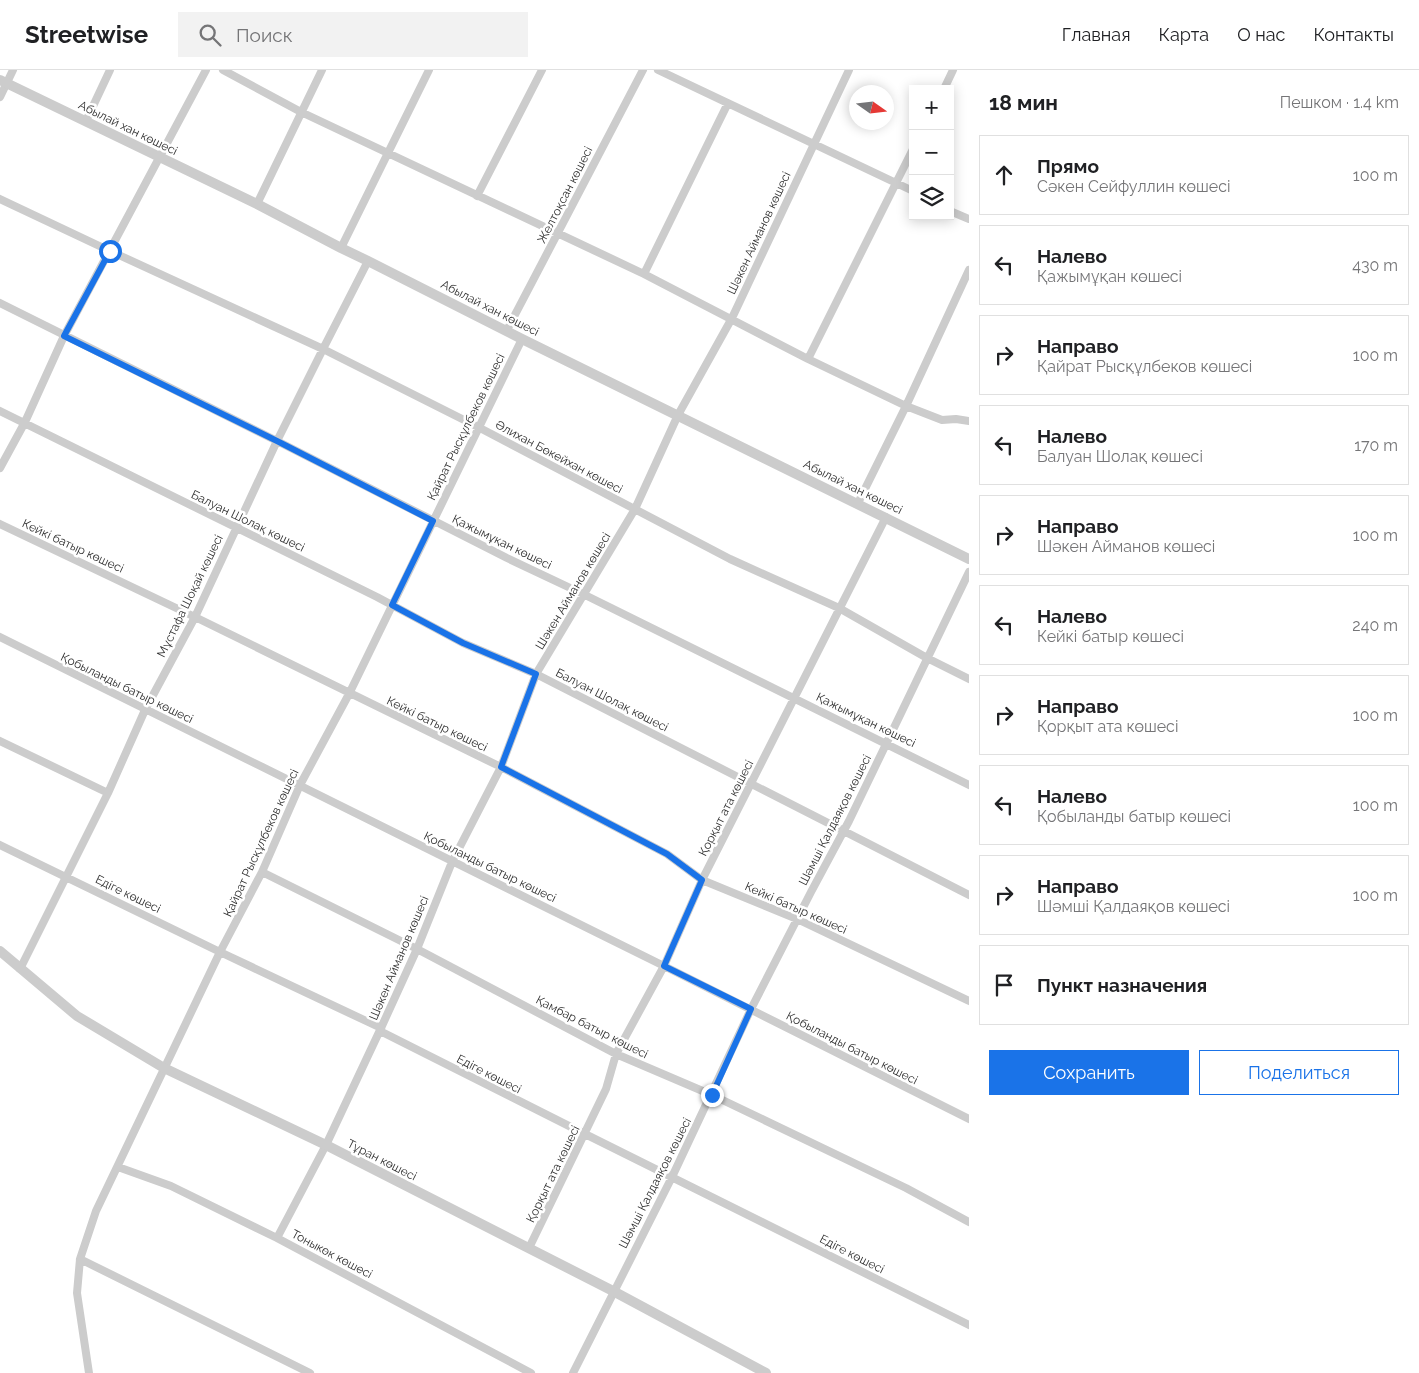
<!DOCTYPE html>
<html lang="ru">
<head>
<meta charset="utf-8">
<style>
  :root { --surface:#fff; --page:#f2f2f2; --text:#202124; --muted:#757577; --line:#e0e0e0; --accent:#1a73e8 }
  body { margin:0; font-family:Raleway,sans-serif; background:var(--page); color:var(--text) }
  .controls { position:absolute; right:15px; top:15px; display:grid; overflow:hidden; border-radius:0px; box-shadow:0 2px 12px #0003 }
  .controls button { width:45px; height:45px; display:grid; place-items:center; padding:0; border:0; border-bottom:1px solid var(--line); background:var(--surface); color:var(--text); font:25px sans-serif }
  .compass { position:absolute; left:849px; top:15px; width:45px; height:45px; border-radius:50%; background:var(--surface); box-shadow:0 2px 12px #0003; rotate:104deg }
  .stop { position:absolute; width:15px; height:15px; margin:-11px; border:4px solid #1a73e8; border-radius:50%; background:#fff }
  .stop.end { background:#1a73e8; border-color:#fff; box-shadow:0 1px 5px #0008 }
  .list { margin:0; padding:0; list-style:none }
  h2 { display:flex; justify-content:space-between; align-items:center; height:65px; margin:0; padding:0 20px; font-size:21px }
  h2 small { font-size:16px; font-weight:400; color:var(--muted) }
  .list li { display:grid; grid-template-columns:32px 1fr auto; gap:15px; align-items:center; box-sizing:border-box; height:80px; margin:0 10px 10px; padding:0 10px; border:1px solid var(--line); border-radius:0px }
  .list b { display:block; font-size:19px; white-space:nowrap }
  .list p { margin:0; font-size:16px; white-space:nowrap; color:var(--muted) }
  .list em { font-size:16px; font-style:normal; color:var(--muted) }
  .actions { display:flex; gap:10px; padding:15px 20px }
  .actions a { flex:1; padding:11px 0; border:1px solid var(--accent); border-radius:0px; text-align:center; font-size:18px; color:var(--accent) }
  .actions .main { background:var(--accent); color:#fff }
  .icon { flex:none; width:28px; height:28px; fill:none; stroke:currentColor; stroke-width:2; stroke-linecap:round; stroke-linejoin:round }
  .map { position:relative; flex:none; width:969px; height:1303px; overflow:hidden }
  header { display:flex; align-items:center; gap:30px; box-sizing:border-box; height:70px; padding:0 25px; background:var(--surface); border-bottom:1px solid var(--line) }
  header strong { font-size:24px }
  nav { display:flex; gap:28px; margin-inline-start:auto; font-size:18px }
  .search { width:350px; height:45px; background:var(--page); display:flex; align-items:center; gap:12px; box-sizing:border-box; padding:0 18px; border-radius:0px; color:var(--muted); font-size:19px }
  main { display:flex }
  aside { flex:1; background:var(--surface) }
  .map>svg:first-child { display:block }
  .lines { fill:none; stroke-linecap:round; stroke-linejoin:round }
  .minor { stroke:#ccc; stroke-width:8 }
  .tertiary { stroke:#ccc; stroke-width:10 }
  .route { stroke:#1a73e8; stroke-width:6 }
  .labels { text-anchor:middle; dominant-baseline:central; stroke-width:5; stroke-linejoin:round; paint-order:stroke }
  .street-label { font-size:12px; fill:#2f2f2f; stroke:#fff }
</style>
</head>
<body>
<header>
<strong>Streetwise</strong>
<div class="search"><svg class="icon" aria-label="search" viewBox="0 0 24 24"><circle cx="10" cy="10" r="6"/><path d="M15 15l6 6"/></svg>Поиск</div>
<nav><a>Главная</a><a>Карта</a><a>О нас</a><a>Контакты</a></nav>
</header>
<main>
<div class="map">
<svg width="969" height="1303" viewBox="0 0 969 1303">
  <rect width="100%" height="100%" fill="#fff"/>
  <g class="lines">
    <!-- minor -->
    <path class="minor" d="M223 0 301 42 644 204 808 289 906 336 942 350 956 349 969 351
      M658 0 913 121
      M944 19 953 0
      M0 27 13 0
      M86 51 110 0
      M477 126 542 0
      M0 129 110 181 323 279 478 357 730 489 839 538 927 588 969 609
      M257 134 322 0
      M950 141 969 149
      M341 178 429 0
      M644 204 728 33
      M0 233 277 371 507 488 583 524 969 715
      M507 260 643 0
      M808 289 913 79
      M0 341 377 527 463 573 536 604 969 825
      M0 398 25 352 64 266 206 0
      M858 433 906 336 969 200
      M0 454 195 547 501 697 667 784 702 810 797 849 969 931
      M0 567 664 896 969 1049
      M0 671 108 723
      M0 775 220 882 381 958 382 962C577 1061 773 1157 969 1255
      M262 802 417 879 616 984 712 1025 906 1118 969 1152
      M20 899 108 723 145 640 195 547 277 371 323 279 368 191
      M118 1097 171 1116 277 1168 531 1303
      M277 1168 326 1075 381 958 417 879 452 792 501 697 536 604 635 439 678 345 732 248 849 0
      M529 1178 606 1019 616 984 664 896 702 810 886 447
      M80 1189 310 1303
      M89 1303 77 1223 80 1189 96 1141 220 882 262 802 300 715 349 624 522 269
      M573 1303 672 1107 751 939 811 822 849 751 969 502"/>
    <!-- tertiary -->
    <path class="tertiary" d="M0 10 257 134 341 178 368 191 522 269 969 489
      M0 881 77 946 164 998 326 1075 613 1221 766 1303"/>
  </g>
  <g class="lines">
    <!-- route -->
    <path class="route" d="M110 181 64 266 277 371 433 451 392 535 463 573 536 604 501 697 667 784 702 810 664 896 751 939 712 1025"/>
  </g>
  <g class="labels">
    <!-- street labels -->
    <g class="street-label">
      <text transform="translate(128 58) rotate(26)">Абылай хан көшесі</text>
      <text transform="translate(565 125) rotate(-63)">Желтоқсан көшесі</text>
      <text transform="translate(759 163) rotate(-65)">Шәкен Айманов көшесі</text>
      <text transform="translate(490 238) rotate(27)">Абылай хан көшесі</text>
      <text transform="translate(466 357) rotate(-64)">Қайрат Рысқұлбеков көшесі</text>
      <text transform="translate(559 387) rotate(28)">Әлихан Бөкейхан көшесі</text>
      <text transform="translate(853 417) rotate(26)">Абылай хан көшесі</text>
      <text transform="translate(248 451) rotate(26)">Балуан Шолақ көшесі</text>
      <text transform="translate(502 472) rotate(26)">Қажымұқан көшесі</text>
      <text transform="translate(73 476) rotate(25)">Кейкі батыр көшесі</text>
      <text transform="translate(573 521) rotate(-59)">Шәкен Айманов көшесі</text>
      <text transform="translate(190 526) rotate(-64)">Мұстафа Шоқай көшесі</text>
      <text transform="translate(127 618) rotate(26)">Қобыланды батыр көшесі</text>
      <text transform="translate(612 630) rotate(27)">Балуан Шолақ көшесі</text>
      <text transform="translate(866 650) rotate(26)">Қажымұқан көшесі</text>
      <text transform="translate(437 654) rotate(26)">Кейкі батыр көшесі</text>
      <text transform="translate(726 738) rotate(-63)">Қорқыт ата көшесі</text>
      <text transform="translate(835 750) rotate(-63)">Шәмші Қалдаяқов көшесі</text>
      <text transform="translate(261 773) rotate(-65)">Қайрат Рысқұлбеков көшесі</text>
      <text transform="translate(490 797) rotate(26)">Қобыланды батыр көшесі</text>
      <text transform="translate(128 824) rotate(26)">Едіге көшесі</text>
      <text transform="translate(796 838) rotate(24)">Кейкі батыр көшесі</text>
      <text transform="translate(399 888) rotate(-67)">Шәкен Айманов көшесі</text>
      <text transform="translate(592 957) rotate(27)">Қамбар батыр көшесі</text>
      <text transform="translate(852 978) rotate(27)">Қобыланды батыр көшесі</text>
      <text transform="translate(489 1004) rotate(27)">Едіге көшесі</text>
      <text transform="translate(382 1090) rotate(27)">Тұран көшесі</text>
      <text transform="translate(553 1104) rotate(-64)">Қорқыт ата көшесі</text>
      <text transform="translate(655 1113) rotate(-63)">Шәмші Қалдаяқов көшесі</text>
      <text transform="translate(332 1184) rotate(28)">Тоныкөк көшесі</text>
      <text transform="translate(852 1184) rotate(27)">Едіге көшесі</text>
    </g>
  </g>
</svg>
<div class="controls">
<button>+</button>
<button>−</button>
<button><svg class="icon" aria-label="layers" viewBox="0 0 24 24"><path d="M12 4l9 5-9 5-9-5zM3 14l9 5 9-5"/></svg></button>
</div>
<svg class="compass" viewBox="-18 -18 36 36"><path d="M0-13l5 13h-10z" fill="#e53935"/><path d="M0 13l5-13h-10z" fill="#757577"/></svg>
<div class="stop" style="left:110px;top:181px"></div>
<div class="stop end" style="left:712px;top:1025px"></div>
</div>
<aside>
<h2>18 мин<small>Пешком · 1.4 km</small></h2>
<ul class="list">
<li><svg class="icon" aria-label="ahead" viewBox="0 0 24 24"><path d="M12 20V5M6 11l6-6 6 6"/></svg><div><b>Прямо</b><p>Сәкен Сейфуллин көшесі</p></div><em>100 m</em></li>
<li><svg class="icon" aria-label="left" viewBox="0 0 24 24"><path d="M17 20v-9H6M10 6l-5 5 5 5"/></svg><div><b>Налево</b><p>Қажымұқан көшесі</p></div><em>430 m</em></li>
<li><svg class="icon" aria-label="right" viewBox="0 0 24 24"><path d="M7 20v-9h11M14 6l5 5-5 5"/></svg><div><b>Направо</b><p>Қайрат Рысқұлбеков көшесі</p></div><em>100 m</em></li>
<li><svg class="icon" aria-label="left" viewBox="0 0 24 24"><path d="M17 20v-9H6M10 6l-5 5 5 5"/></svg><div><b>Налево</b><p>Балуан Шолақ көшесі</p></div><em>170 m</em></li>
<li><svg class="icon" aria-label="right" viewBox="0 0 24 24"><path d="M7 20v-9h11M14 6l5 5-5 5"/></svg><div><b>Направо</b><p>Шәкен Айманов көшесі</p></div><em>100 m</em></li>
<li><svg class="icon" aria-label="left" viewBox="0 0 24 24"><path d="M17 20v-9H6M10 6l-5 5 5 5"/></svg><div><b>Налево</b><p>Кейкі батыр көшесі</p></div><em>240 m</em></li>
<li><svg class="icon" aria-label="right" viewBox="0 0 24 24"><path d="M7 20v-9h11M14 6l5 5-5 5"/></svg><div><b>Направо</b><p>Қорқыт ата көшесі</p></div><em>100 m</em></li>
<li><svg class="icon" aria-label="left" viewBox="0 0 24 24"><path d="M17 20v-9H6M10 6l-5 5 5 5"/></svg><div><b>Налево</b><p>Қобыланды батыр көшесі</p></div><em>100 m</em></li>
<li><svg class="icon" aria-label="right" viewBox="0 0 24 24"><path d="M7 20v-9h11M14 6l5 5-5 5"/></svg><div><b>Направо</b><p>Шәмші Қалдаяқов көшесі</p></div><em>100 m</em></li>
<li><svg class="icon" aria-label="arrive" viewBox="0 0 24 24"><path d="M6 21V4h12l-3 4 3 4H6"/></svg><div><b>Пункт назначения</b></div></li>
</ul>
<div class="actions"><a class="main">Сохранить</a><a>Поделиться</a></div>
</aside>
</main>
</body>
</html>
